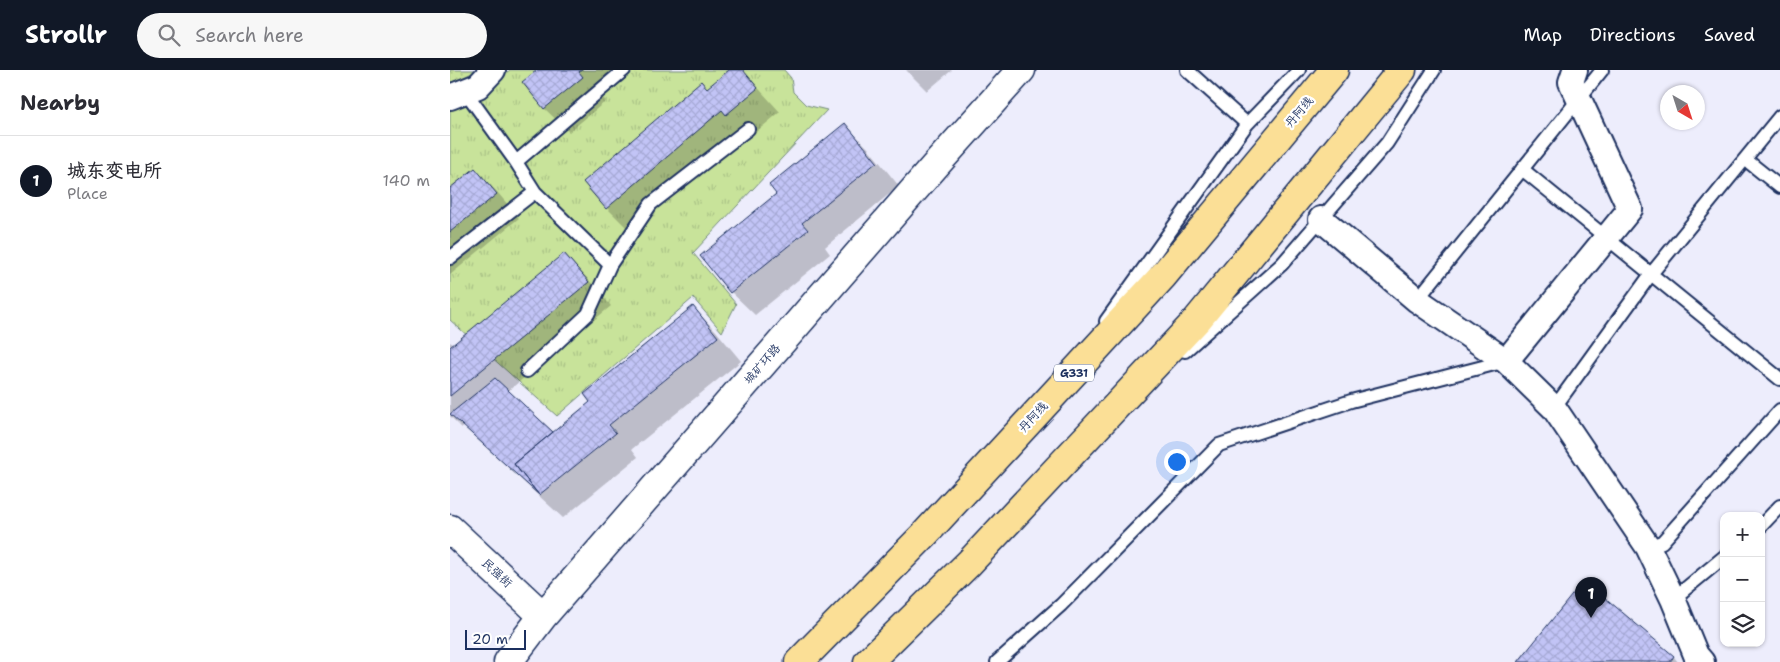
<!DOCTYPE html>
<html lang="en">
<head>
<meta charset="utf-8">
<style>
  :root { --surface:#fff; --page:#f7f7f7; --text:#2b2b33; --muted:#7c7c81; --line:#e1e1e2; --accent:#111827 }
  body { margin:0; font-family:"Shantell Sans","LXGW WenKai TC",sans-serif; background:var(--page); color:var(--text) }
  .controls { position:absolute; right:15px; bottom:15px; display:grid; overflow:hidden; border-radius:10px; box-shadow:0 1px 4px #0004 }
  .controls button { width:45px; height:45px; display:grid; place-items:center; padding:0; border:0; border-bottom:1px solid var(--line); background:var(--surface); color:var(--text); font:25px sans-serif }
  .compass { position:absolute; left:1210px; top:15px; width:45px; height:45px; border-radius:50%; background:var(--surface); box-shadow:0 1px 4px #0004; rotate:141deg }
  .scale { position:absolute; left:15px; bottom:12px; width:61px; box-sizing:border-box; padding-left:5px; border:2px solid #1b2f5e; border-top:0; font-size:14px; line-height:18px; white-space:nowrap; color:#1b2f5e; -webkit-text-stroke:4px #fff; paint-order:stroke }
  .you { position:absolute; left:726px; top:391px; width:18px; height:18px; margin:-12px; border:4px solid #fff; border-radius:50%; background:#1a73e8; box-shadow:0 0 0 8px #1a73e833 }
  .badge { display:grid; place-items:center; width:32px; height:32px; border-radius:50%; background:var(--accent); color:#fff; font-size:16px; font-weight:700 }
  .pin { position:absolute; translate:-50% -41px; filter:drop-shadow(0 1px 2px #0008) }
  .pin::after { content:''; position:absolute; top:26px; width:18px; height:15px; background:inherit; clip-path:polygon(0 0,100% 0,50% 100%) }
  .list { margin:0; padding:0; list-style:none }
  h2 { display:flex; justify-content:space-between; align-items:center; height:65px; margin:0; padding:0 20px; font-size:21px }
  h2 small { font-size:16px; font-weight:400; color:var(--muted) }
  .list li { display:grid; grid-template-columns:32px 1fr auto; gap:15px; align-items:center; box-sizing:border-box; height:90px; padding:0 20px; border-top:1px solid var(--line) }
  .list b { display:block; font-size:19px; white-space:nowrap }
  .list p { margin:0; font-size:16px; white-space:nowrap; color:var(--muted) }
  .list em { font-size:16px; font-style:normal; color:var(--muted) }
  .icon { flex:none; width:28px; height:28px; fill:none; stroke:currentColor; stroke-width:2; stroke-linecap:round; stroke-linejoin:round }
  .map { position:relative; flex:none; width:1330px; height:592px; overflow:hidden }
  header { display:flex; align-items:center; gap:30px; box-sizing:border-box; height:70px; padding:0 25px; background:var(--accent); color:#fff }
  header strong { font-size:24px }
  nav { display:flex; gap:28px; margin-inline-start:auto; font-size:18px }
  .search { width:350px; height:45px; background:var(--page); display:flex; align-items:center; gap:12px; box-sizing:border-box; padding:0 18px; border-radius:28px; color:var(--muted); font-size:19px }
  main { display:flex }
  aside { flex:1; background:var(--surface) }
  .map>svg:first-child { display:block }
  .grass { fill:url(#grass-tufts); stroke:#72897c }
  .park { fill:url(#park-dots); stroke:#72897c }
  .shadow { fill:#0003 }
  .building { fill:url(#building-cross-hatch); stroke:#1b2f5e }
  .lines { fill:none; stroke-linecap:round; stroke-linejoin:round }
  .lane-casing { stroke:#1b2f5e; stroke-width:16 }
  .street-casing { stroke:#1b2f5e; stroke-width:28 }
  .secondary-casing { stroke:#1b2f5e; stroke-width:31 }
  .highway-casing { stroke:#1b2f5e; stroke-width:31 }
  .lane { stroke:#fff; stroke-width:12 }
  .street { stroke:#fff; stroke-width:24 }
  .secondary { stroke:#fff; stroke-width:28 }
  .highway { stroke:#fbdf96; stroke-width:28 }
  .labels { text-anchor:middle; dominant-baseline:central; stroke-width:4.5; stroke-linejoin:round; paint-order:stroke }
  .shield { fill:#fff; stroke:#5f6d8e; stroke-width:1 }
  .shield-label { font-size:11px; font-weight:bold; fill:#1b2f5e }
  .street-label { font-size:12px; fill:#1b2f5e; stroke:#fff }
</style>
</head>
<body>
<header>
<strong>Strollr</strong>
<div class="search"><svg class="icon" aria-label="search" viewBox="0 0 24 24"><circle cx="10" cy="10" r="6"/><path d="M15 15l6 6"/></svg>Search here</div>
<nav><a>Map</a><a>Directions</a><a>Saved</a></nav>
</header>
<main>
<aside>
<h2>Nearby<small></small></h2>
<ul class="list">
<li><span class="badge">1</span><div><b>城东变电所</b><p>Place</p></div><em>140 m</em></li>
</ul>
</aside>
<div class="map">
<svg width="1330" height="592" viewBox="0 0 1330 592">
  <defs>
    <pattern id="grass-tufts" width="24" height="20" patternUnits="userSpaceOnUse" patternTransform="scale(1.25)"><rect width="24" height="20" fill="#c8e39a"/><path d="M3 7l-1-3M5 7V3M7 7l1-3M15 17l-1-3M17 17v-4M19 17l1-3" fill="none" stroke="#abc387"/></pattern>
    <pattern id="park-dots" width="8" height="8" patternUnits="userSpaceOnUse" patternTransform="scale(1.25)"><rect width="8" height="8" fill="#c8e39a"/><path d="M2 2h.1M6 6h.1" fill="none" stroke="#abc387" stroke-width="1.8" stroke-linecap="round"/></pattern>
    <pattern id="building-cross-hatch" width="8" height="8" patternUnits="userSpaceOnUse" patternTransform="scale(1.25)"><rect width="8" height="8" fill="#c2c4f6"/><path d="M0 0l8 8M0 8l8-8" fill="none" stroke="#a6a9d5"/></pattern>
  </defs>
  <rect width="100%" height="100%" fill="#ededfc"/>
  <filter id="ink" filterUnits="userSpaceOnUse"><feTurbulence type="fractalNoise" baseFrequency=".02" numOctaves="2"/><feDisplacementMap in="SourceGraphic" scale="10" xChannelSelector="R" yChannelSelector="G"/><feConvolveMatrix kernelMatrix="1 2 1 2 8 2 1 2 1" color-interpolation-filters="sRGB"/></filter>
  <g filter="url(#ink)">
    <!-- grass -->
    <path class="grass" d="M60 0H334L341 8 343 22 356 35 377 40 243 183 286 234 272 262 243 228 107 346 0 250V38L8 37Z"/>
    <!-- park -->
    <path class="park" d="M0 0H29L0 13Z"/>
    <!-- shadow -->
    <path class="shadow" d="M89 0H183L151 26 156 31 119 62 95 39 74 12Z
      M281 0H292L330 42 300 67 296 63 180 161 157 138 258 20Z
      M456 0H502L477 21Z
      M395 55 418 78 449 116 375 177 380 184 305 245 281 222Z
      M25 99 48 123 69 148 0 205V120Z
      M114 184 137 208 161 236 58 321 103 363 142 332 243 238 266 261 291 291 182 379 188 387 113 448 14 357 12 358 0 346V272L4 275Z
      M1134 511 1224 587 1228 592H1069Z"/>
    <!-- building -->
    <path class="building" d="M87 0H132L129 2 133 7 94 39 72 12Z
      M279 0H293L308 18 276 45 272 40 156 139 133 112 251 11 257 18Z
      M395 53 427 92 352 153 358 160 280 223 250 186 326 124 319 115Z
      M25 98 47 124 0 162V118Z
      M114 183 139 212 0 326V277Z
      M243 236 268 267 159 355 166 363 89 425 64 394 140 332 134 324Z
      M45 308 103 362 64 394 89 425 0 344Z
      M1134 510 1224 586 1220 592H1068Z"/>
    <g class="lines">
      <!-- lane casing -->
      <g class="lane-casing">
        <path id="lane" d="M737 0 797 54
          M15 21 66 92 85 122 160 195
          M1295 89 1330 117
          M66 92 174 0
          M1072 99 1330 309
          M0 188 85 122
          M967 230 1152 0
          M656 251 797 54 849 0
          M735 281 832 194 937 73 984 0
          M77 301 138 244 160 195 201 134 298 59
          M1104 338 1201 204 1330 46
          M1311 456 1330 436
          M1198 477 1212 472 1330 340
          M1223 529 1274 487
          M547 592 611 535 769 375 901 331 1056 291"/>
      </g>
      <!-- street casing -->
      <g class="street-casing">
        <path id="street" d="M0 27 28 16 43 0
          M871 149 967 230 1056 291 1104 338 1198 477 1223 529 1246 585 1252 592
          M1056 291 1180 139 1121 12 1125 0"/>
      </g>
      <!-- secondary casing -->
      <g class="secondary-casing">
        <path id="secondary" d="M0 459 93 546
          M58 592 93 546 484 97 571 0"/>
      </g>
      <!-- highway casing -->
      <g class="highway-casing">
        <path id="highway" d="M349 592 474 465 712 207 884 0
          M418 592 519 493 747 250 952 0"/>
      </g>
      <!-- lane -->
      <use href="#lane" class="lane"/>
      <!-- street -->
      <use href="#street" class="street"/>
      <!-- secondary -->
      <use href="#secondary" class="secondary"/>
      <!-- highway -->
      <use href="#highway" class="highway"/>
    </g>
  </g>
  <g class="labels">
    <!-- shield labels -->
    <rect class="shield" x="604" y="294.5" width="40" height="17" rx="4"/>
    <g class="shield-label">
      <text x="624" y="303">G331</text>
    </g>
    <!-- street labels -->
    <g class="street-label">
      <text transform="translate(849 42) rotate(-50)">丹阿线</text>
      <text transform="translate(312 294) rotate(-49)">城矿环路</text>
      <text transform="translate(583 347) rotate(-47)">丹阿线</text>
      <text transform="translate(47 503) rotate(43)">民强街</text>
    </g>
  </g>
</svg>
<div class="controls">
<button>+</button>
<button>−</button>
<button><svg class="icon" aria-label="layers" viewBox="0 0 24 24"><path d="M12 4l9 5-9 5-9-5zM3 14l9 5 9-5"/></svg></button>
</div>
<svg class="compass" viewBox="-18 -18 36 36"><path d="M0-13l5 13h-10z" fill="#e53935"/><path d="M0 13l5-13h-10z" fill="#7c7c81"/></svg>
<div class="scale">20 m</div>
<div class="you"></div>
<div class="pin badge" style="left:1141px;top:548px">1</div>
</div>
</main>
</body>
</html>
